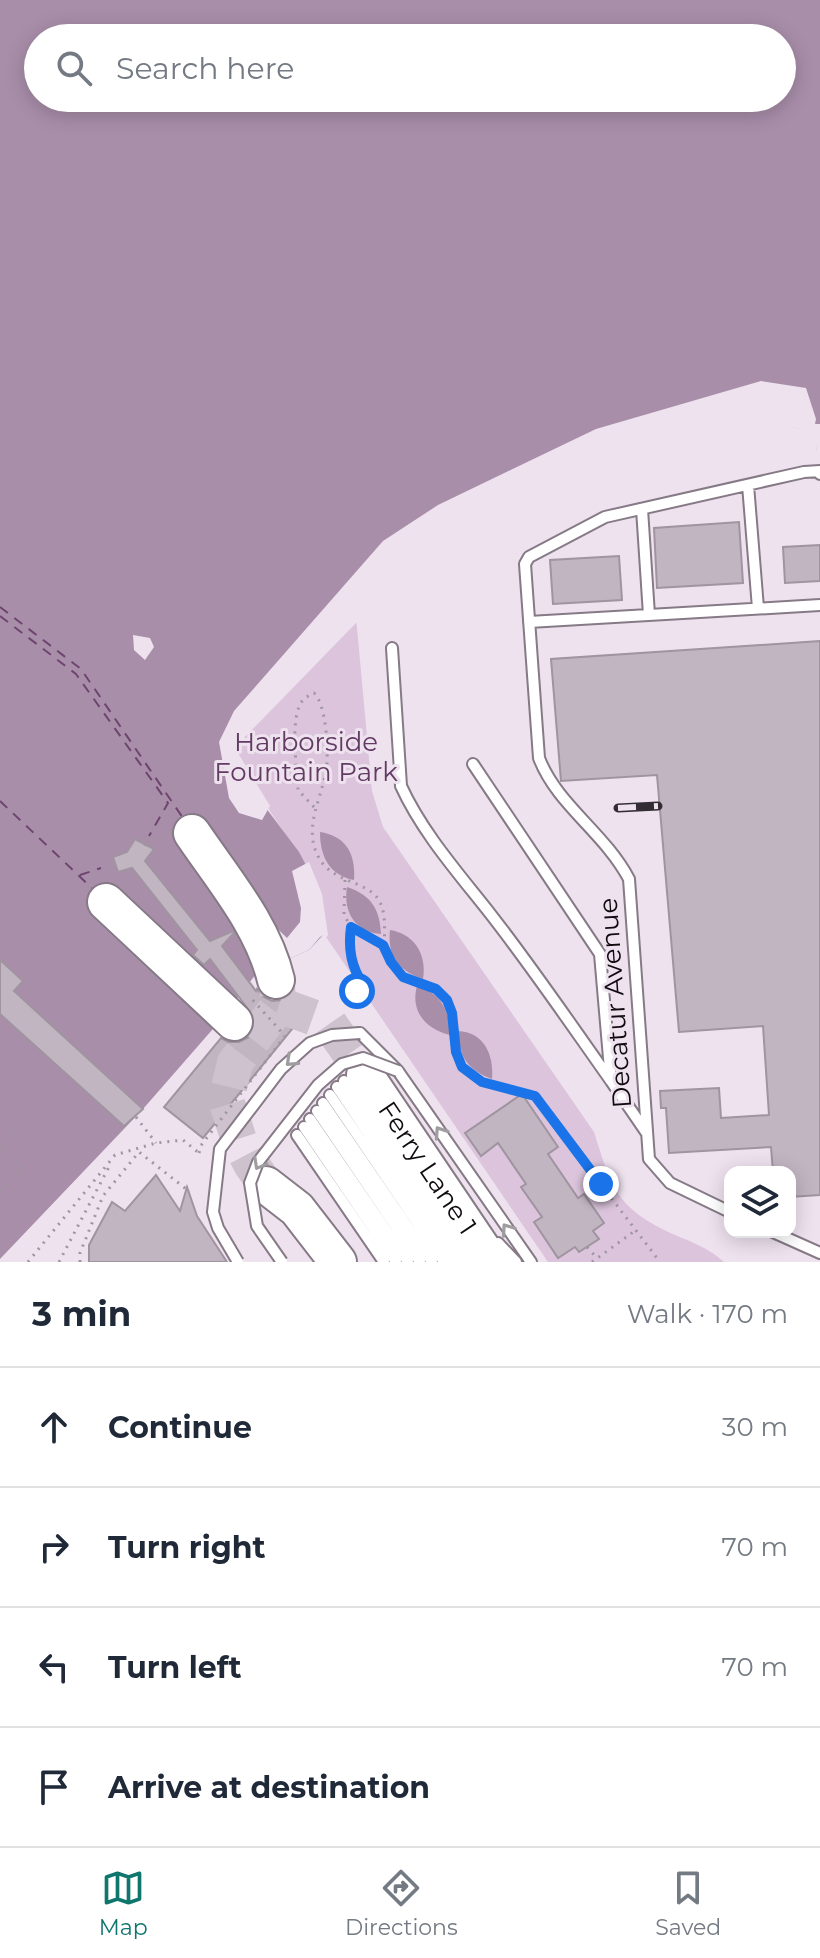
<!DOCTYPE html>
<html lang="en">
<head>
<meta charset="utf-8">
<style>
  :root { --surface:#fff; --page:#f6f6f7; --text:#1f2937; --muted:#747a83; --line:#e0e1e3; --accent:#0f766e }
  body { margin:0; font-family:Montserrat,sans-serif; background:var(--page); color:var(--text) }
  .controls { position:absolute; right:24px; bottom:24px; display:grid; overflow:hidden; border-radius:16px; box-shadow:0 4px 20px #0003 }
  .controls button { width:72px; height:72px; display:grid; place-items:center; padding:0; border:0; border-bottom:2px solid var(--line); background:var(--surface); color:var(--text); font:40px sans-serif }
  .stop { position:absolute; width:24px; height:24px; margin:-18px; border:6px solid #1a73e8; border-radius:50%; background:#fff }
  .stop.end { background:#1a73e8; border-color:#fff; box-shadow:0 2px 8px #0008 }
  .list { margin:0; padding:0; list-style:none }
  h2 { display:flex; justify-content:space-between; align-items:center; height:104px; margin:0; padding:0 32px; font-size:34px }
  h2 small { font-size:26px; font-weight:400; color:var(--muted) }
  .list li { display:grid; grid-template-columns:52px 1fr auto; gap:24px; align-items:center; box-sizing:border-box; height:120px; padding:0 32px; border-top:2px solid var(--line) }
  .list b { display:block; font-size:30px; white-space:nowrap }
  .list em { font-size:26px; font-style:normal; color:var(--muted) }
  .icon { flex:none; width:44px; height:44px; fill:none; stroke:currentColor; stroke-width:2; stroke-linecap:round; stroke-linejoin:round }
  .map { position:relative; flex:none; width:820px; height:1262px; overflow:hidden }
  .search { position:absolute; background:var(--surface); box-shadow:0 4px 20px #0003; left:24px; right:24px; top:24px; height:88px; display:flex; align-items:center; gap:20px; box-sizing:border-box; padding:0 28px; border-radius:44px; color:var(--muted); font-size:30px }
  .sheet { height:584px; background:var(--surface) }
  nav { display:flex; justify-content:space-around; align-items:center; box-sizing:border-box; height:112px; border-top:2px solid var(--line); background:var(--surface); font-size:22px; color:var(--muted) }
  nav a { display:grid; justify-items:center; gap:4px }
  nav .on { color:var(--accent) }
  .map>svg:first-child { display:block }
  .green { fill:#dbc4dc }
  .water { fill:#a98eaa; fill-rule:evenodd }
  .pier { fill:#eee2ef }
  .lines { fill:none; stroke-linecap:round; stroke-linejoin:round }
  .ferry { stroke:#6d456f; stroke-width:2; stroke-dasharray:10 8; stroke-linecap:butt }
  .building { fill:#c1b5c1; stroke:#9f949f; stroke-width:2 }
  .highway-tunnel { stroke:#cdc2cd; stroke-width:36; stroke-dasharray:36 18; stroke-linecap:butt }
  .lane-casing { stroke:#857a86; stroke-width:14 }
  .highway-casing { stroke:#857a86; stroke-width:40 }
  .path { stroke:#9f96a0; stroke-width:3; stroke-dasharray:2 6; stroke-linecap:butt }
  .lane { stroke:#fff; stroke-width:10 }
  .highway { stroke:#fff; stroke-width:36 }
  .rail-casing { stroke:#322d33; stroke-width:9 }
  .rail { stroke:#eee2ef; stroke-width:6; stroke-dasharray:18; stroke-linecap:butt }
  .lane-bridge-casing { stroke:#857a86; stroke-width:14; stroke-linecap:butt }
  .path-bridge { stroke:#9f96a0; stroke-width:3; stroke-dasharray:2 6; stroke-linecap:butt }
  .lane-bridge { stroke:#fff; stroke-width:10 }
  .oneway { stroke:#9f9d9f }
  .route { stroke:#1a73e8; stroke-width:10 }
  .labels { text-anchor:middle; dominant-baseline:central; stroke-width:6; stroke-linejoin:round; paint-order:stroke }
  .park-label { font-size:26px; fill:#623b64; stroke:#eee2ef }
  .street-label { font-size:26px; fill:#0f0b0f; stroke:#eee2ef }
</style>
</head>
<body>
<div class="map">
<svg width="820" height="1262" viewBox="0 0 820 1262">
  <rect width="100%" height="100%" fill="#eee2ef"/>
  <!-- green -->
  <path class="green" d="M356 617 372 791 383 827 594 1132C612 1189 617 1209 675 1235 692 1242 710 1249 724 1262H548L324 934 307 867 241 767 236 741Z"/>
  <!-- water -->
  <path class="water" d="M0 0H820V451H817L815 431 758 422 599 448 418 539 240 735 234 754 263 804 299 852 307 867 324 934 309 950 256 974 219 1022 143 1109 0 1259ZM38 38H782V98H38Z
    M320 832C346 836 356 854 354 880 329 875 320 856 320 832Z
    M347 887C371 895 380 909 381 934 355 932 343 912 347 887Z
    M390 930C415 934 427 955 423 979 399 971 387 956 390 930Z
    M417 986C441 993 450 1011 450 1035 426 1029 410 1012 417 986Z
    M458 1031C485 1032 494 1056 492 1079 468 1070 459 1057 458 1031Z"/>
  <!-- pier -->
  <path class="pier" d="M761 381 806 388 816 419 815 424H820V451H817L816 446 812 445 811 434 796 428 758 426 600 452 513 509 420 543 359 620 239 743 238 753 270 806 262 820 239 813 229 798 219 742 234 711 383 541 438 505 596 429Z
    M133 635 150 638 154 647 145 660 134 650Z
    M309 862 322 894 328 935 326 938 324 935 320 937 309 950 256 974 236 918 254 906 287 938 300 922 301 908 292 871Z"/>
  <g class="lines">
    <!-- ferry -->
    <path class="ferry" d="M0 607 81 669 183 818
      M0 616 76 674 168 803 149 836
      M0 801 95 891
      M80 875 101 868"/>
  </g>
  <!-- building -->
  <path class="building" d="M739 522 743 583 657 588 654 528Z
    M820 545V581L785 583 783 547Z
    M619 556 622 600 553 604 550 560Z
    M820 641V1195L790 1197V1172H773L771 1147 669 1153 666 1108H661L660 1091 719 1088 721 1118 769 1115 763 1026 679 1032 657 775 561 781 551 659Z
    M135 839 154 849 145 861 210 941 233 931 234 933 222 946 256 991 257 989 262 996 272 1001 283 1000 292 993 310 1007 203 1138 164 1107 221 1038 228 1042H239L249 1037 254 1028V1017L210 959 204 965 193 955 197 950 132 868 118 872 113 857 127 852Z
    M0 960 23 981 14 991 143 1109 124 1126 0 1014Z
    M522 1094 558 1147 548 1154 578 1198 584 1194 604 1223 593 1231 599 1239 579 1252 575 1247 558 1258 534 1222 542 1217 521 1187 526 1184 498 1143 481 1156 465 1133Z
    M156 1175 180 1211 187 1187 197 1216 227 1262H89V1245L112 1202 125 1211Z"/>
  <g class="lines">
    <!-- highway-tunnel -->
    <path class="highway-tunnel" d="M279 1005 329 1023 365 1075
      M266 1185 251 1164 240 1143 226 1100 235 1063 279 1005 276 980"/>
    <!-- lane casing -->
    <g class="lane-casing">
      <path id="lane" d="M748 485 758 608
        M642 509 649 615
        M529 622 820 605
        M392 648 401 786C423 834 460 875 492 916 534 970 572 1026 611 1081
        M473 764 600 954 611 1081 646 1132
        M360 1033 398 1071 531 1262
        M344 1081 466 1262
        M337 1087 455 1262
        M330 1095 444 1262
        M323 1103 432 1262
        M317 1111 420 1262
        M310 1119 408 1262
        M304 1127 396 1262
        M297 1135 384 1262
        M730 1212 670 1183 649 1159 629 879C604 832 557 805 539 758L525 564 529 557 605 517 804 472 820 471V474
        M773 1232 820 1253
        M498 1243 516 1262"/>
    </g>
    <!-- highway casing -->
    <g class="highway-casing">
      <g id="highway">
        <path d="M192 833C223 879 263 925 276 980"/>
        <path d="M106 902 234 1022"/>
        <path id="s1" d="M365 1075 491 1262"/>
        <path d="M266 1185 297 1209 338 1262"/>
      </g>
    </g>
    <!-- path -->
    <path class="path" d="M314 807 298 790C297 769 289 716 303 700 306 697 310 695 314 693 326 704 328 746 327 763 325 794 301 826 319 858 332 882 368 882 378 899 391 919 378 942 391 963 406 985 438 980 449 1003 458 1023 448 1051 463 1068 483 1089 513 1081 536 1096 552 1108 565 1133 576 1150 603 1188 632 1225 660 1262
      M145 846 149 836
      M345 880 344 915 351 927 383 945
      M351 927C348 949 351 967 364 986L357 991
      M136 1117 156 1143
      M0 1192 22 1168 0 1148 21 1125
      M587 1247 597 1258
      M28 1262 115 1155 156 1143 183 1140 199 1153
      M59 1262 111 1163
      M80 1262V1253L103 1196 139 1152 190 1192
      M592 1262 636 1230"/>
    <!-- lane -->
    <use href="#lane" class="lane"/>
    <!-- highway -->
    <use href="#highway" class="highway"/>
    <!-- rail casing -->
    <g class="rail-casing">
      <path id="rail" d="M618 808 658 806"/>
    </g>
    <!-- rail -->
    <use href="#rail" class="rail"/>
    <!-- lane-bridge casing -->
    <g class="lane-bridge-casing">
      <path id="lane-bridge" d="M238 1262 218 1228 213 1212 220 1149 281 1069 310 1043 332 1035 360 1033
        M282 1262 257 1226 250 1183 258 1162 318 1085 342 1064 363 1058 398 1071"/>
    </g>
    <!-- path-bridge -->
    <path class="path-bridge" d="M199 1153 202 1144 285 1036 252 999"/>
    <!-- lane-bridge -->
    <use href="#lane-bridge" class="lane-bridge"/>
  </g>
  <!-- one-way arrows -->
  <defs><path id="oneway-chevron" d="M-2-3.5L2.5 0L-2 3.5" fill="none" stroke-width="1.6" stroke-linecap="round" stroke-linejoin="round" transform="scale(2)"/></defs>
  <g class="oneway">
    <use href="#oneway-chevron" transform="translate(291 1061) rotate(137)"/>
    <use href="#oneway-chevron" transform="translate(440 1132) rotate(-124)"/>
    <use href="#oneway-chevron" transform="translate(259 1164) rotate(119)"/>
    <use href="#oneway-chevron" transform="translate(507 1229) rotate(-125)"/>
  </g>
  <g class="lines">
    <!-- route -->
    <path class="route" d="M357 991 364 986C351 967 348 949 351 927L383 945 391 962 403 977 436 989 447 1000 452 1013 456 1052 462 1067 482 1082 535 1096 601 1184"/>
  </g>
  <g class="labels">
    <!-- park labels -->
    <g class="park-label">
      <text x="306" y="742">Harborside<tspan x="306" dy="30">Fountain Park</tspan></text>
    </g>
    <!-- street labels -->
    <g class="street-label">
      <text transform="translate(615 1003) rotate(-94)">Decatur Avenue</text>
      <text stroke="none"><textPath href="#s1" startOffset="112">Ferry Lane 1</textPath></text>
    </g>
  </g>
</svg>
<div class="controls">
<button><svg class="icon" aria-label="layers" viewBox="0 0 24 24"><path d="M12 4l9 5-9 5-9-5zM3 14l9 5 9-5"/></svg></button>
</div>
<div class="stop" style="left:357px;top:991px"></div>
<div class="stop end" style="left:601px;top:1184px"></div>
<div class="search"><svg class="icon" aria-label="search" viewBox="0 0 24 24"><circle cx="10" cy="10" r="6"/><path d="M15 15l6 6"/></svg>Search here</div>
</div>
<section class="sheet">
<h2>3 min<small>Walk · 170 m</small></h2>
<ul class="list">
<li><svg class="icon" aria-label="ahead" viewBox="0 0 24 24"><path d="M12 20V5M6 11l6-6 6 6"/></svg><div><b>Continue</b></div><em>30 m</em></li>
<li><svg class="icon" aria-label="right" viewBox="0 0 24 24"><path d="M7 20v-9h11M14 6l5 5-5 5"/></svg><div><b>Turn right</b></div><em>70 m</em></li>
<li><svg class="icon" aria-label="left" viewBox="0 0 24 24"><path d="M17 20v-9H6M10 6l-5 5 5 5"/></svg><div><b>Turn left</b></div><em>70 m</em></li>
<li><svg class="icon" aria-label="arrive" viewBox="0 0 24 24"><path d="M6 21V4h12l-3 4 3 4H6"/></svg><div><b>Arrive at destination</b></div></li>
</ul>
</section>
<nav>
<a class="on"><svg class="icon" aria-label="map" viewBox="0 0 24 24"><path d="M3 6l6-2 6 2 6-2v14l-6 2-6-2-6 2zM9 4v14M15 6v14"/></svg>Map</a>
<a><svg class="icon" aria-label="directions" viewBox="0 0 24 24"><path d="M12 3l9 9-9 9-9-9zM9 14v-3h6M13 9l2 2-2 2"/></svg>Directions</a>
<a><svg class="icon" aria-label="saved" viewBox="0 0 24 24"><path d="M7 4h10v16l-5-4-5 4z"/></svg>Saved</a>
</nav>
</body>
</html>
